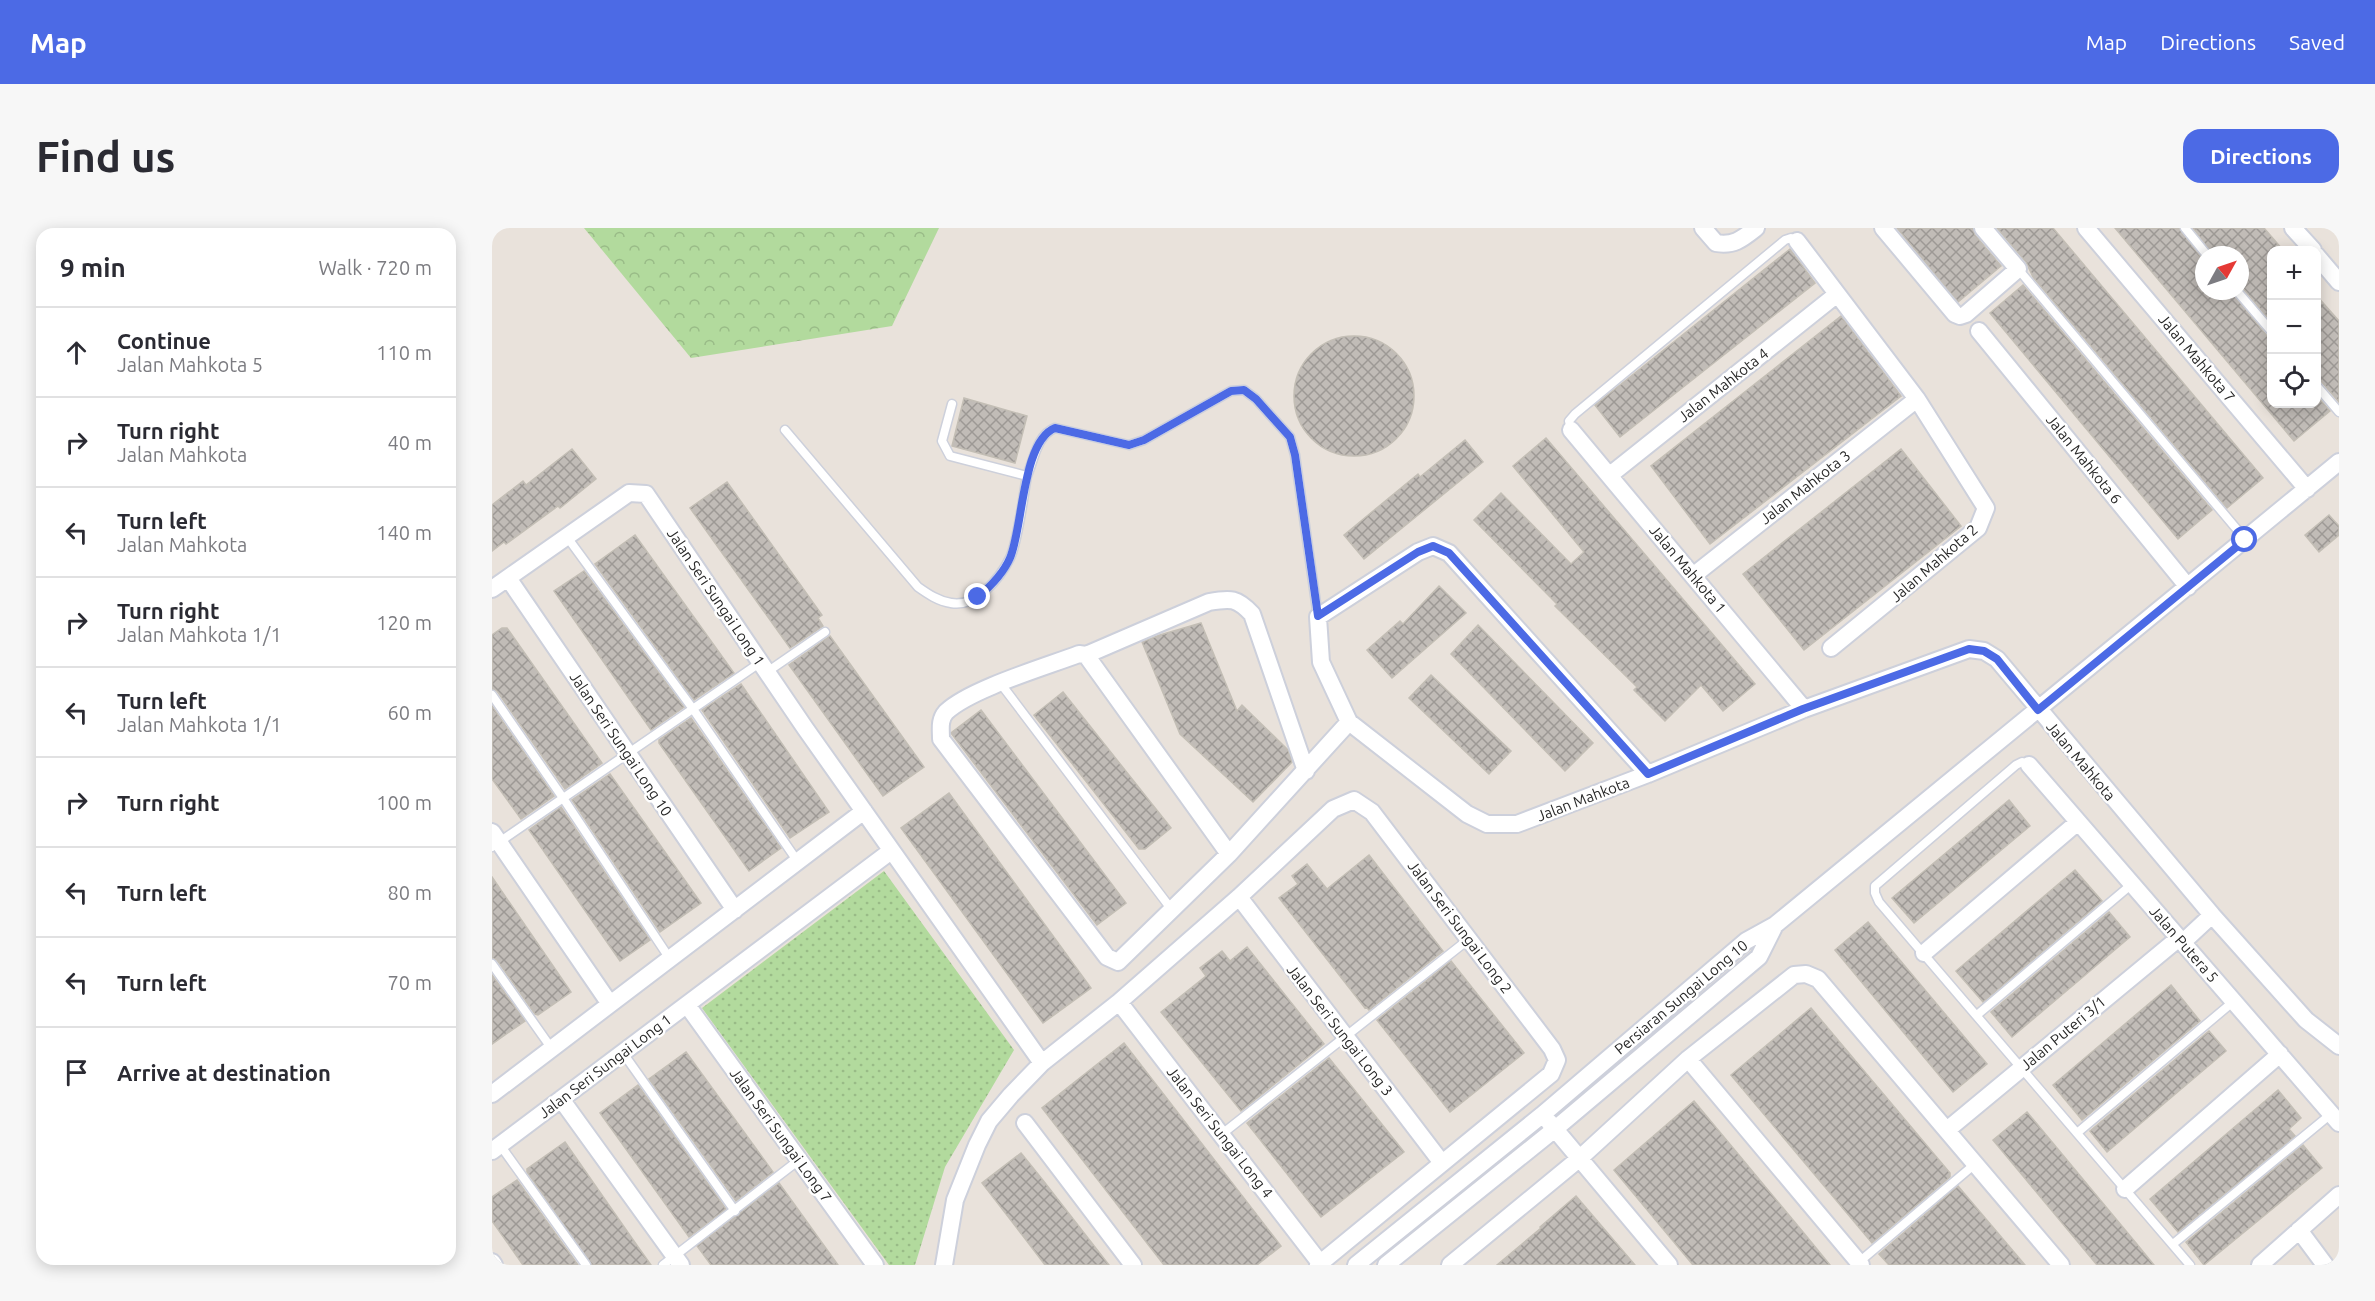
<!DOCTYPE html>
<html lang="en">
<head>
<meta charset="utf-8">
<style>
  :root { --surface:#fff; --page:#f7f7f7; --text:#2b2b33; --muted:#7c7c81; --line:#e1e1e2; --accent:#4c6ae5 }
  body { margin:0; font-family:Ubuntu,sans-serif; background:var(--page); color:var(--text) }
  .controls { position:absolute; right:18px; top:18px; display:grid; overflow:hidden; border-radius:12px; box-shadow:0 3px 15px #0003 }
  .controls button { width:54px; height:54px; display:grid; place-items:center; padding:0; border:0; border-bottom:2px solid var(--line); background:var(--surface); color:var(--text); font:30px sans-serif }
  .compass { position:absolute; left:1703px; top:18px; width:54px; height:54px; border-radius:50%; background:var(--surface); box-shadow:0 3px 15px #0003; rotate:50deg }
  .stop { position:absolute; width:18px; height:18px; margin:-14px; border:4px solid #4c6ae5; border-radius:50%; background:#fff }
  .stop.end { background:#4c6ae5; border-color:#fff; box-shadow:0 2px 6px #0008 }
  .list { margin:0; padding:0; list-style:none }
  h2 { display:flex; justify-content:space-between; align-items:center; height:78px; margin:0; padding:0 24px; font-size:26px }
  h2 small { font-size:20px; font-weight:400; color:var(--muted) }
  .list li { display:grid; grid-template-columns:39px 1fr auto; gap:18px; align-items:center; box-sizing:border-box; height:90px; padding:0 24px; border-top:2px solid var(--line) }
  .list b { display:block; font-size:22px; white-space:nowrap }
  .list p { margin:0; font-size:20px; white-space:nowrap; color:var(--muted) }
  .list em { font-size:20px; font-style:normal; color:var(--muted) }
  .icon { flex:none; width:33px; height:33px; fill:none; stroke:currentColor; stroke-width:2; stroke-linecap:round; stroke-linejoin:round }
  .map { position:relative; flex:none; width:1847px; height:1037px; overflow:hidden; border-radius:18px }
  header { display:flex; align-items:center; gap:36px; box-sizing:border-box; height:84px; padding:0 30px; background:var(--accent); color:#fff }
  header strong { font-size:28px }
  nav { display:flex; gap:33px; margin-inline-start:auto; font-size:21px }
  .intro { display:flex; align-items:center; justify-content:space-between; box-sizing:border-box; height:144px; padding:0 36px }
  h1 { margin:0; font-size:42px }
  .button { padding:15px 27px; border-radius:18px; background:var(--accent); color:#fff; font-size:21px; font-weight:700 }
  main { display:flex; gap:36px; padding:0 36px }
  aside { flex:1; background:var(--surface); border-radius:18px; box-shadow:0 3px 15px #0003 }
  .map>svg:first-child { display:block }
  .forest { fill:url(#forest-crowns) }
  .park { fill:url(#park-dots) }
  .building { fill:url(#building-cross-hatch); stroke:#c3beb5; stroke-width:1.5 }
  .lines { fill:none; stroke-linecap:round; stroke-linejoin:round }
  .service-casing { stroke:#cdd0db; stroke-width:11 }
  .minor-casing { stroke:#cdd0db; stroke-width:20 }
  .service { stroke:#fff; stroke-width:8 }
  .minor { stroke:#fff; stroke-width:16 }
  .route { stroke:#4c6ae5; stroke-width:8 }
  .labels { text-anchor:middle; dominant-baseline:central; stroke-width:5; stroke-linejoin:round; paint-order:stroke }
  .street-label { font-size:15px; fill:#282828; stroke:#fff }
</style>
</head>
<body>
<header>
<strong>Map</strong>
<nav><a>Map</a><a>Directions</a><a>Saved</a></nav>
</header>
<div class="intro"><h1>Find us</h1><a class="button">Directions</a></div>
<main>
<aside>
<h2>9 min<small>Walk · 720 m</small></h2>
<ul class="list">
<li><svg class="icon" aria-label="ahead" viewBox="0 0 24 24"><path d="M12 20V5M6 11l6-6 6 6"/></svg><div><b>Continue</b><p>Jalan Mahkota 5</p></div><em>110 m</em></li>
<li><svg class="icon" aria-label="right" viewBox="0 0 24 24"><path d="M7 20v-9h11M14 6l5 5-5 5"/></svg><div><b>Turn right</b><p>Jalan Mahkota</p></div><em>40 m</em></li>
<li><svg class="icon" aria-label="left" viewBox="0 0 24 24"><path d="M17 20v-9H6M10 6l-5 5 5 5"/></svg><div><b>Turn left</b><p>Jalan Mahkota</p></div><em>140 m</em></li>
<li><svg class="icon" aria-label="right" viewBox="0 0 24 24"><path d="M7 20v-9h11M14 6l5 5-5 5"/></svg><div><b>Turn right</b><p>Jalan Mahkota 1/1</p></div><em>120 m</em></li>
<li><svg class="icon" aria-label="left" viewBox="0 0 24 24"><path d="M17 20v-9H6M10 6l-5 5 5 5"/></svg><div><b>Turn left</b><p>Jalan Mahkota 1/1</p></div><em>60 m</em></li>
<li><svg class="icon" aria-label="right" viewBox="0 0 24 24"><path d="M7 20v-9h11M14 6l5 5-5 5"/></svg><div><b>Turn right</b></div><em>100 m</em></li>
<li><svg class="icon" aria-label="left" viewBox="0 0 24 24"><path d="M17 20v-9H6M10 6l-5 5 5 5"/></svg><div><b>Turn left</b></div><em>80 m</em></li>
<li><svg class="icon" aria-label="left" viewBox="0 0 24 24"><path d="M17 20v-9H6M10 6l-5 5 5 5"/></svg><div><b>Turn left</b></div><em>70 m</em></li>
<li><svg class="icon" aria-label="arrive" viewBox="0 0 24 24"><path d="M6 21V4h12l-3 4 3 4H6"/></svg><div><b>Arrive at destination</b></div></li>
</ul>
</aside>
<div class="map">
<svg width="1847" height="1037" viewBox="0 0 1847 1037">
  <defs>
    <pattern id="forest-crowns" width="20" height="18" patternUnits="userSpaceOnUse" patternTransform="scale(1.5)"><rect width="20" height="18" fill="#b2da9d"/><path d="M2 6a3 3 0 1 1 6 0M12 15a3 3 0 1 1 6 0" fill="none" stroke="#99bb87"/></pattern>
    <pattern id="park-dots" width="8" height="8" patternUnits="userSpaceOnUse" patternTransform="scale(1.5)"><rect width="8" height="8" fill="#b2da9d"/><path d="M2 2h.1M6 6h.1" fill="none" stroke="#99bb87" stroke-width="1.8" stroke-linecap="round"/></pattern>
    <pattern id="building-cross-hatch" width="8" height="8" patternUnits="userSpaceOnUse" patternTransform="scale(1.5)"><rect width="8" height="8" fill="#c1bcb7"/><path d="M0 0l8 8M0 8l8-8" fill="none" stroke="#9d9995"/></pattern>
  </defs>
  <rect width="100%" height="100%" fill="#e9e2db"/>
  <!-- forest -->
  <path class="forest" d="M92 0H447L400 98 199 130Z"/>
  <!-- park -->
  <path class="park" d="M392 643 522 822 453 939 423 1037H397L210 780Z"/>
  <!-- building -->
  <path class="building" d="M1405 0H1481L1483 7 1509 38 1466 74Z
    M1505 0H1561L1771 250 1735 280 1541 49 1534 34Z
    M1623 0H1687L1712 33V63H1739L1775 108 1779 110V176H1824V167L1838 183 1802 213Z
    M1701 0H1772L1791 22H1779V94L1748 57V27H1721Z
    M1298 21 1323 55 1128 209 1103 177Z
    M1531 57 1720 282 1686 311 1498 85Z
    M1824 67 1847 93V174L1829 153 1824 151Z
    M1349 88 1409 168 1218 316 1159 238Z
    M802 168a60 60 0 1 1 120 0a60 60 0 1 1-120 0Z
    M472 170 535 188 523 235 460 218Z
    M1054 210 1263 456 1231 483 1209 457 1173 493 1142 462 1145 459 1063 378 1065 376 982 292 1009 265 1079 336 1092 324 1021 238Z
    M973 212 991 234 872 331 852 307 926 246 928 249Z
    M80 221 104 251 68 280 66 278 14 316 12 314 0 323V277L31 253 34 257Z
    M1409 221 1469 298 1312 422 1251 346Z
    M235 254 330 387 326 390 331 398 298 420 198 280Z
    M1837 287 1847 298V307L1827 324 1813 307Z
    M143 307 242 445 202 472 103 336Z
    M92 343 192 479 159 502 62 363Z
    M947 358 974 385 900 450 875 422 908 393 911 396Z
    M709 395 745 483 750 477 796 522 800 534 761 574 688 506 650 414 668 407Z
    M986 397 1101 515 1073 543 959 426Z
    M10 400H15L110 535 73 561 5 463 0 461V407Z
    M338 408 432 539 391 568 297 437Z
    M939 447 1019 523 997 546 917 470Z
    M249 456 337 584 298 610 210 482Z
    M571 464 679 600 653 621H647L542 487Z
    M0 478 62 568 29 591 0 551Z
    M489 482 634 675 605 697 459 505Z
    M199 490 289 620 257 643 167 515V512Z
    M118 546 209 675 168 704 80 572Z
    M457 565 599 760 551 795 409 600Z
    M1517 572 1538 598 1422 695 1400 670Z
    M69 579 158 712 128 733 37 602Z
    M877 627 951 723 877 782 874 779 873 780 787 670 806 656 800 648 815 636 835 661Z
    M1583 642 1610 673 1491 774 1464 743Z
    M0 649 79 764 46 787 43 786 5 732 0 730Z
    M1617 684 1638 709 1520 809 1499 784Z
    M1376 694 1495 836 1461 864 1343 722Z
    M755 719 832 816 749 883 669 784 714 748 708 740 730 723 738 733Z
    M959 733 1032 825 958 884 885 792Z
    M0 747 33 793 0 816Z
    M1679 757 1708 793 1590 892 1561 857Z
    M1319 780 1458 945V949L1380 1015 1239 847Z
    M1717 803 1734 823 1615 924 1598 903Z
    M632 815 789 1018 765 1037H672L550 880Z
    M194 824 281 944 244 973 157 851Z
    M837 830 912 924 829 989 755 895Z
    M146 857 234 981 197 1009 108 885Z
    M1786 862 1809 890 1797 901 1803 908 1686 1004 1658 971Z
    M1202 873 1311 1004 1338 1037H1201L1122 942Z
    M1535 884 1644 1015 1662 1037H1605L1531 948 1501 912Z
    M73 914 144 1016 159 1037H100L35 944V941Z
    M1811 917 1830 940 1712 1037 1694 1014Z
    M529 925 550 951 617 1037H553L531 1008 490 955Z
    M25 952 86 1037H31L0 993V969Z
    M287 955 346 1037H219L205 1018Z
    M1466 958 1533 1037H1397L1387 1026Z
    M1084 968 1143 1037H1005L1049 1000 1048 999Z"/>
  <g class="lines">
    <!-- service casing -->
    <g class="service-casing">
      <path id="service" d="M1693 0 1715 27
        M1526 41 1753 311
        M1745 63 1780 104
        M1824 157 1847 184
        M460 176 450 213 458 228 535 248C542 231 545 207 563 200L637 217 652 212 739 163 752 162 764 171 798 209 803 227 826 389
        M293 202 426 359C436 366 446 373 459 375 484 380 508 350 518 330 526 313 531 269 535 248
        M1079 202 1077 193 1083 186 1293 12 1299 10 1305 13
        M75 309 201 481 306 634
        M275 444 333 404
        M509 456 680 682
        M0 467 71 570 178 731
        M1537 537 1530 534 1524 537 1383 658V665L1387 674 1698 1037
        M0 619 269 434
        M0 736 60 821
        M1485 787 1640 656
        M131 825 243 983
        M1585 905 1742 773
        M730 906 977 711
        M8 917 94 1037
        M1681 1016 1839 886
        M1367 1034 1483 936
        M171 1037 307 932"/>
    </g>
    <!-- minor casing -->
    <g class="minor-casing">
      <path id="minor" d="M1211 0 1224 15C1242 18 1250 11 1264 0
        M1391 0 1463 86 1468 88 1474 86 1526 41 1491 0
        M1594 0 1815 261
        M1801 0 1821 22
        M1305 13 1425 171 1494 280 1486 300 1339 420
        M1824 27 1847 54
        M1487 103 1696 359
        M1079 202 1312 481
        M1118 247 1344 67
        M1202 347 1425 171
        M16 350 243 682
        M0 361 137 265 154 266 313 500 550 835
        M594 427 717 374C739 370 745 370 760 386L814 543
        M1537 537 1847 895
        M1156 546 957 325 941 318 926 324 826 389 829 434 857 494 975 586 995 596H1025L1156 546 1312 481 1477 421 1492 423 1505 431 1720 687 1814 792 1847 818
        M0 604 118 776
        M737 626 594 427 587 426C553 439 478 461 454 484 447 492 449 501 449 511L615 729 626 734 737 626 857 494
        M747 669 950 935
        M1691 714 1720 687
        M1432 725 1586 594
        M627 774 828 1035
        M195 777 383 1037
        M1196 831 1369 1037
        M0 866 372 583
        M69 871 189 1037
        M1057 894 1177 1037
        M533 895 641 1037
        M1455 902 1687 710
        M0 923 399 623
        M1633 961 1788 826
        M1807 1002 1833 1037
        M0 1034 2 1037
        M452 1037 463 972 485 917 497 893 519 867 550 835 627 774 747 669 841 581 862 572 880 584 1060 821 1065 832 1059 846 826 1037
        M864 1037 1050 887 1254 713 1283 697 1847 234
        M894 1037 1063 901 1267 729 1283 697
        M958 1037 1088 930 1196 831 1302 747 1314 746 1326 751 1569 1037
        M1768 1037 1847 967"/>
    </g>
    <!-- service -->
    <use href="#service" class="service"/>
    <!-- minor -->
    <use href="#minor" class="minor"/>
  </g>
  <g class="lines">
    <!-- route -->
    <path class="route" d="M486 369C499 358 511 346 518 330 531 300 530 213 563 200L637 217 652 212 739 163 752 162 764 171 798 209 803 227 826 388 926 324 941 318 957 325 1156 546 1311 481 1477 421 1492 423 1505 431 1546 482 1753 312"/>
  </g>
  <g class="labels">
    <!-- street labels -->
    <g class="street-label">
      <text transform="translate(1705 130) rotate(50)">Jalan Mahkota 7</text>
      <text transform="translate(1231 157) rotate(-38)">Jalan Mahkota 4</text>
      <text transform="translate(1592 231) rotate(51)">Jalan Mahkota 6</text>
      <text transform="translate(1313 259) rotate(-38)">Jalan Mahkota 3</text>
      <text transform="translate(1442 335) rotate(-41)">Jalan Mahkota 2</text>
      <text transform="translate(1196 341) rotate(50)">Jalan Mahkota 1</text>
      <text transform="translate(224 369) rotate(56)">Jalan Seri Sungai Long 1</text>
      <text transform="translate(129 516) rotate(56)">Jalan Seri Sungai Long 10</text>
      <text transform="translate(1589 533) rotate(50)">Jalan Mahkota</text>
      <text transform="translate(1091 571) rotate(-21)">Jalan Mahkota</text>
      <text transform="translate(968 699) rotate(53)">Jalan Seri Sungai Long 2</text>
      <text transform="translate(1692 716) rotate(49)">Jalan Putera 5</text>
      <text transform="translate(1189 769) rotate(-40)">Persiaran Sungai Long 10</text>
      <text transform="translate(848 802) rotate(52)">Jalan Seri Sungai Long 3</text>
      <text transform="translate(1571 805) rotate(-40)">Jalan Puteri 3/1</text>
      <text transform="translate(113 838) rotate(-37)">Jalan Seri Sungai Long 1</text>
      <text transform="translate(728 904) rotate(52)">Jalan Seri Sungai Long 4</text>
      <text transform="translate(289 907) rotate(54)">Jalan Seri Sungai Long 7</text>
    </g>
  </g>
</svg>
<div class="controls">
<button>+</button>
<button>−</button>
<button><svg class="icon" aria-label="locate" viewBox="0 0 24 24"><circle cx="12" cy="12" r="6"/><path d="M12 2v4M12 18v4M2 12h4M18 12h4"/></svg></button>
</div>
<svg class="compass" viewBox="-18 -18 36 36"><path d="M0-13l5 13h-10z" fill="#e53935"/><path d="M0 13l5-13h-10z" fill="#7c7c81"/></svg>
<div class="stop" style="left:1753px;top:312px"></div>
<div class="stop end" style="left:486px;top:369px"></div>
</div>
</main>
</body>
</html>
